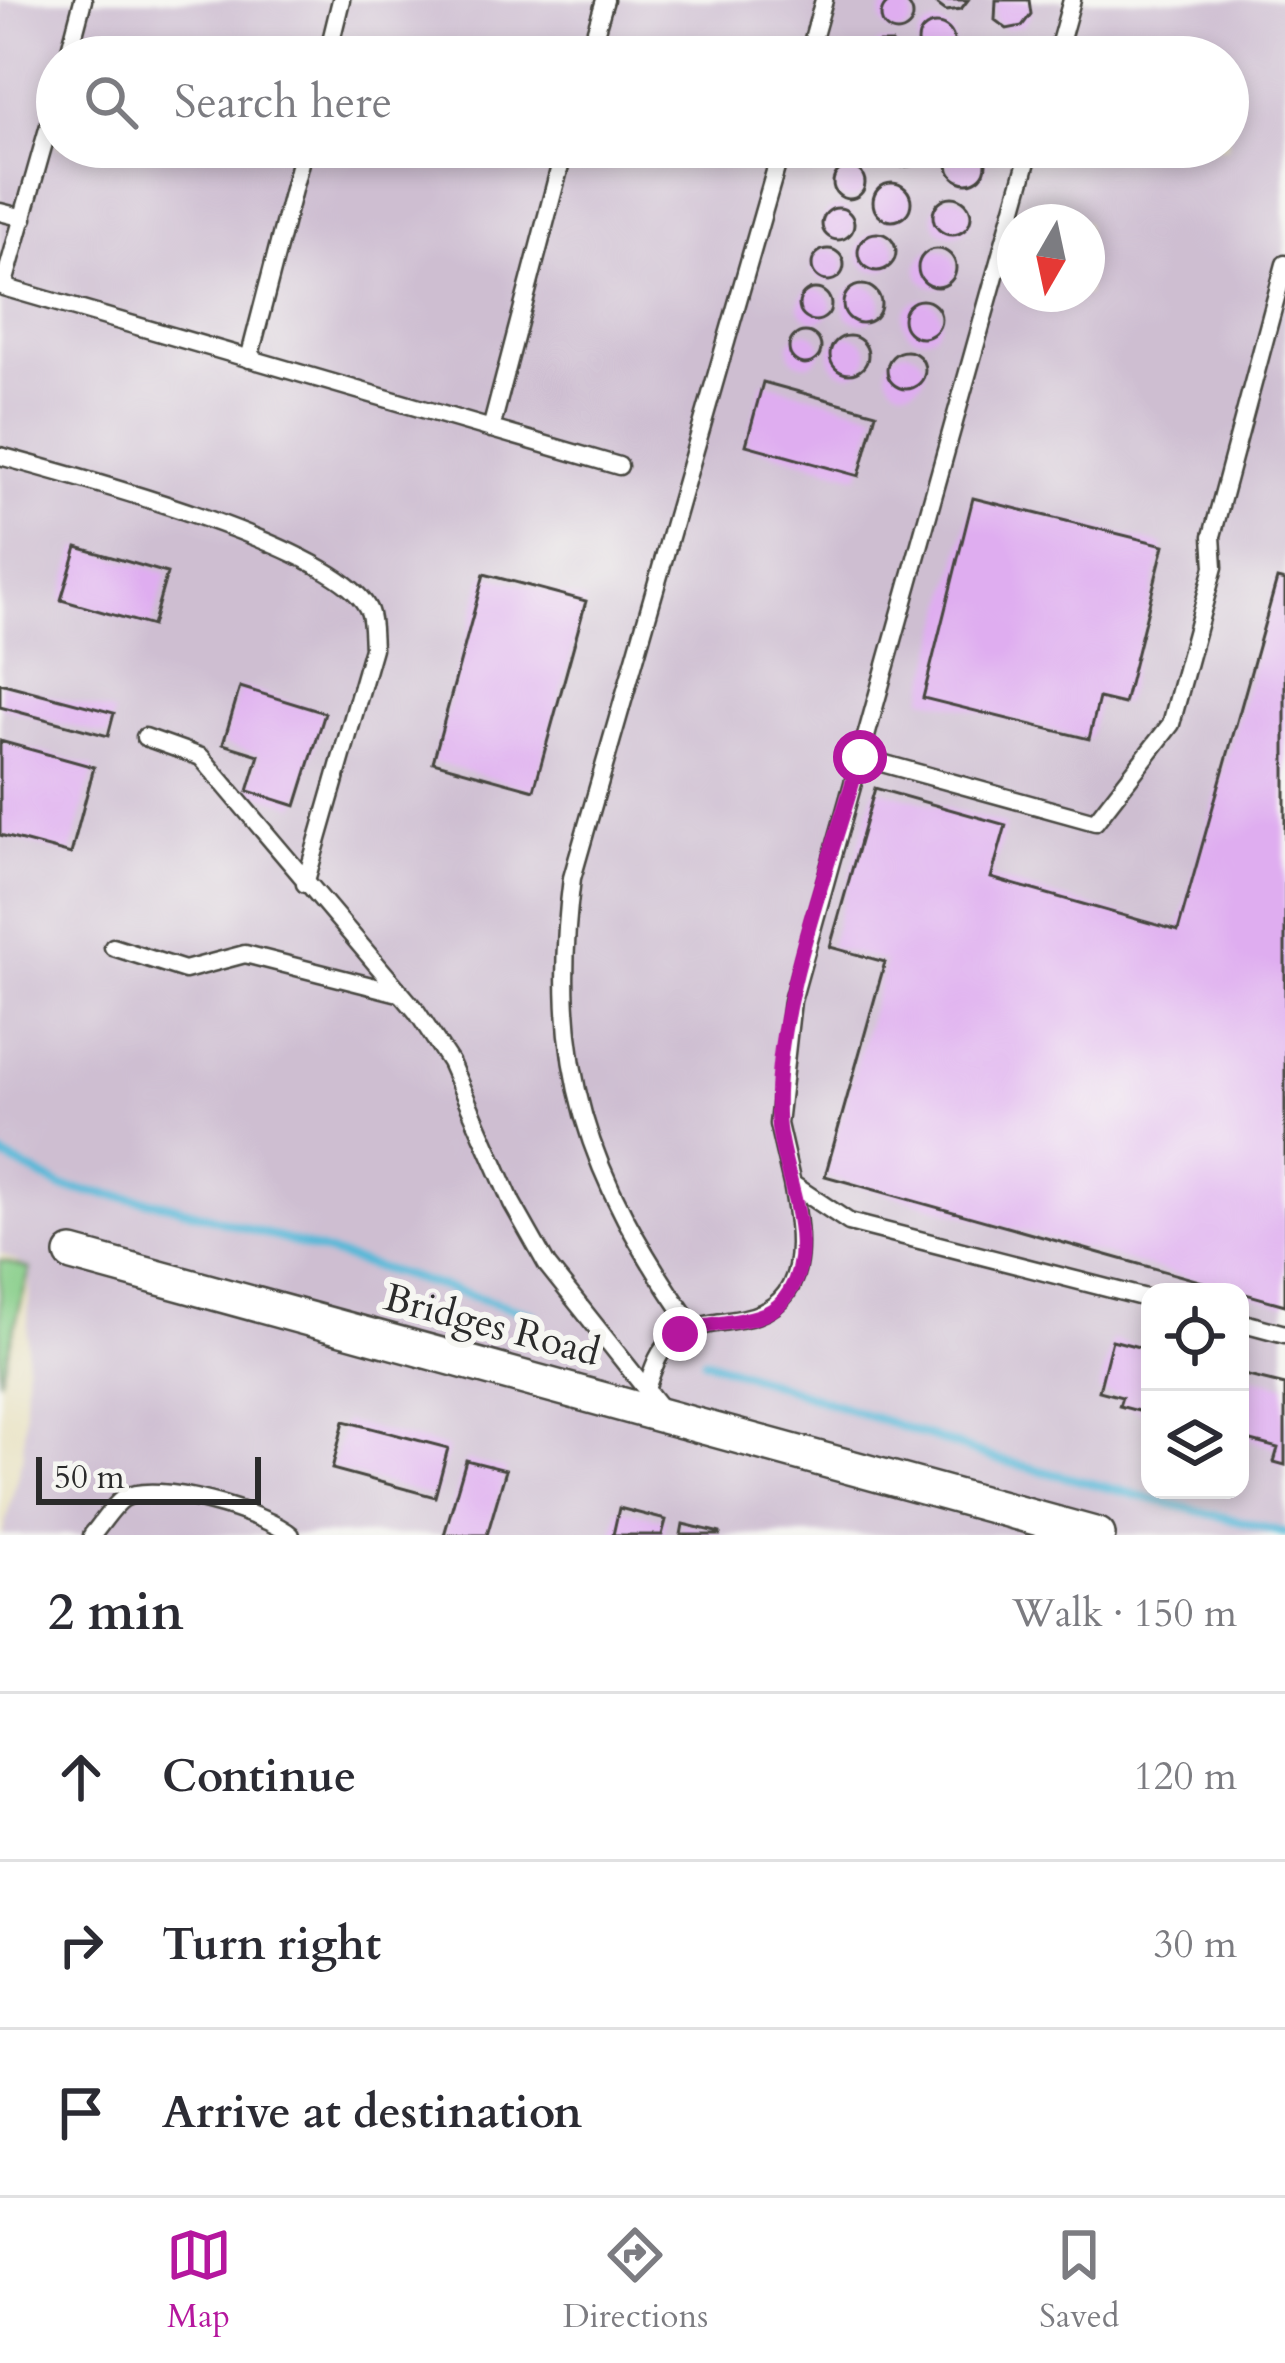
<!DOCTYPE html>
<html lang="en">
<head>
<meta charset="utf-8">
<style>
  :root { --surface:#fff; --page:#f7f7f7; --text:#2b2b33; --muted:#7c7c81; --line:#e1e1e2; --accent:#b5179e }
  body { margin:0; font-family:Cardo,serif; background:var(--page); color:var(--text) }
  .controls { position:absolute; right:36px; bottom:36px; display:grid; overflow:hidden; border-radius:24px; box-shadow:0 6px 18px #0003 }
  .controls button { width:108px; height:108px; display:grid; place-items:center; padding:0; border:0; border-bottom:3px solid var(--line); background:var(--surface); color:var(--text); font:60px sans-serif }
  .compass { position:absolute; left:997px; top:204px; width:108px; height:108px; border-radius:50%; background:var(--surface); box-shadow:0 6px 18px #0003; rotate:189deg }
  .scale { position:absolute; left:36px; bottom:30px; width:225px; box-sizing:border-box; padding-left:12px; border:6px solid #2b2b2b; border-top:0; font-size:33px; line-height:42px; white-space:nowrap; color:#2b2b2b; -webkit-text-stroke:9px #f6f6f2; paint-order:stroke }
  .stop { position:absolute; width:36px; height:36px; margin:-27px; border:9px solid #b5179e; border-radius:50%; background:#fff }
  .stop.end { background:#b5179e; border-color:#fff; box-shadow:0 3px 12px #0008 }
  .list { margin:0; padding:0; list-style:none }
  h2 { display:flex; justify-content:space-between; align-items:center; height:156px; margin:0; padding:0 48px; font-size:51px }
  h2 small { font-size:39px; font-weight:400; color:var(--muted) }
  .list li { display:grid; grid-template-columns:78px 1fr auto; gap:36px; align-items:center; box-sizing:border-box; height:168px; padding:0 48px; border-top:3px solid var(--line) }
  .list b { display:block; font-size:45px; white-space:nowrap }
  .list em { font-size:39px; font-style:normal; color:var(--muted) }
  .icon { flex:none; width:66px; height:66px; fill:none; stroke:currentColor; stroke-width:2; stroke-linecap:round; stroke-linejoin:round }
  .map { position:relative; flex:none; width:1285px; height:1535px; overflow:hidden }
  .search { position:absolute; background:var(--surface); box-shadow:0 6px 18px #0003; left:36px; right:36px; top:36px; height:132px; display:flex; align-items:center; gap:30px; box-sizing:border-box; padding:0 42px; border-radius:66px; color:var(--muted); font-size:45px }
  .sheet { height:660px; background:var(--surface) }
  nav { display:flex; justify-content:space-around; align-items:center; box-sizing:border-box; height:168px; border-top:3px solid var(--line); background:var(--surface); font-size:33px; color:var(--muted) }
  nav a { display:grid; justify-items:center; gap:6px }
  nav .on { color:var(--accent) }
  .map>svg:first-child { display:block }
  .industrial { fill:#cebed1; fill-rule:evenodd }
  .green { fill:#86cd88; stroke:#587c5a; stroke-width:3 }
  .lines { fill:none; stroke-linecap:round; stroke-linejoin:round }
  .stream { stroke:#5ab8d8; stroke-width:9 }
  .building { fill:#dfadf0 }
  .lane-casing { stroke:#474641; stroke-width:21 }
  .street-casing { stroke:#474641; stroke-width:38 }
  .lane { stroke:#fff; stroke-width:16 }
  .street { stroke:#fff; stroke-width:33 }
  .route { stroke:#b5179e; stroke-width:15 }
  .labels { text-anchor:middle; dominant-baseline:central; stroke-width:12; stroke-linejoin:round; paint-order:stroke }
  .street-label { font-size:39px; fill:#2b2b2b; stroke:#f6f6f2 }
</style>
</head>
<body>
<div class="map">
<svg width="1285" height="1535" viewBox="0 0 1285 1535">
  <rect width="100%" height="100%" fill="#f6f6f2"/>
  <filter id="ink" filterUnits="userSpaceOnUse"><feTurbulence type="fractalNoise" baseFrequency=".00833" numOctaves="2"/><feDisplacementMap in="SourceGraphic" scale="24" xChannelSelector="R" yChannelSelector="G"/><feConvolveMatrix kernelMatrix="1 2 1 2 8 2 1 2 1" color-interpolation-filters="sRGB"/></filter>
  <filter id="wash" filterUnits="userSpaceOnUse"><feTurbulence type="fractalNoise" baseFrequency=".004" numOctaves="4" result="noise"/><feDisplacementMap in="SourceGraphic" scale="48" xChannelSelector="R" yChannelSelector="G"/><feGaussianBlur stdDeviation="2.7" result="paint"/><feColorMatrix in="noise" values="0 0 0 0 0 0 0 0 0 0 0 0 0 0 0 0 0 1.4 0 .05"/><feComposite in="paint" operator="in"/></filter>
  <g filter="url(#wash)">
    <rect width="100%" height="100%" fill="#e8e1c0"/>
    <!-- industrial -->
    <path class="industrial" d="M0 0H1285V1535H2L23 1454 30 1269 0 1253ZM57 57H1228V147H57ZM1015 222H1087V294H1015ZM1150 1292H1240V1490H1150Z"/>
    <!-- green -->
    <path class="green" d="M0 1260 30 1269 0 1381Z"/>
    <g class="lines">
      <!-- stream -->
      <path class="stream" d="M0 1155 62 1187 166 1204 532 1314
        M705 1360 996 1459 1285 1533"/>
    </g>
    <g id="blocks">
      <!-- building -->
      <path class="building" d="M931 0H968L961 9 946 11Z
        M996 0H1029L1031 14 1022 26 1007 29 995 20Z
        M881 16a16 16 0 1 1 32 0a16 16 0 1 1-32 0Z
        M918 42a18 18 0 1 1 36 0a18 18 0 1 1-36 0Z
        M879 43H892L900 57H870Z
        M1000 46 1016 57H979L985 48Z
        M948 164a19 19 0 1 1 38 0a19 19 0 1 1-38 0Z
        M845 147H878L867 157H855Z
        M887 147H925L926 153 916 165 902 167 889 158Z
        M833 183a16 16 0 1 1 32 0a16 16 0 1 1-32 0Z
        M873 202a19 19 0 1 1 38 0a19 19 0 1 1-38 0Z
        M933 216a19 19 0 1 1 38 0a19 19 0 1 1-38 0Z
        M822 224a16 16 0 1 1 32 0a16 16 0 1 1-32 0Z
        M858 252a19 19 0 1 1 38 0a19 19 0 1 1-38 0Z
        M918 268a19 19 0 1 1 38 0a19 19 0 1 1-38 0Z
        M812 265a16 16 0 1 1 32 0a16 16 0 1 1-32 0Z
        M843 304a19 19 0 1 1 38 0a19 19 0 1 1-38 0Z
        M799 305a16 16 0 1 1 32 0a16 16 0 1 1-32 0Z
        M903 319a19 19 0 1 1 38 0a19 19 0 1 1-38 0Z
        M789 348a16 16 0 1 1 32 0a16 16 0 1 1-32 0Z
        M830 355a19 19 0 1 1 38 0a19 19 0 1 1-38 0Z
        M887 370a19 19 0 1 1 38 0a19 19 0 1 1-38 0Z
        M763 382 876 413 859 476 746 445Z
        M973 498 1164 545 1124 704 1099 698 1089 739 923 698Z
        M77 547 167 573 152 626 61 600Z
        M484 574 586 601 534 790 433 762Z
        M1277 579 1285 581V1305L825 1176 885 962 830 947 875 788 1006 825 991 878 1178 931Z
        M0 683 114 713 108 736 0 707Z
        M240 687 325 713 296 806 248 791 259 755 223 744Z
        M0 741 94 767 71 854 0 835Z
        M1112 1340 1150 1350V1414L1119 1406 1122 1397 1099 1391Z
        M1240 1374 1285 1385V1465L1274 1462 1278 1448 1240 1438Z
        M344 1421 448 1448 435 1497 332 1469Z
        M466 1460 506 1470 487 1535H444Z
        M619 1508 666 1520 662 1535H613Z
        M683 1524 720 1533V1535H681Z"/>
    </g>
  </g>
  <g filter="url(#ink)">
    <use href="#blocks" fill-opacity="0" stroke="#474641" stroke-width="3"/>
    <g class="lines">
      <!-- lane casing -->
      <g class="lane-casing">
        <path id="lane" d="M68 57 83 0
          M327 57 341 0
          M588 57 605 0
          M808 57 824 0
          M1056 57 1072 0
          M57 97 3 287 619 466
          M1031 147 792 1001 778 1124 792 1184 849 1222 1150 1299
          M0 212 24 218
          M249 359 304 147
          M491 429 565 147
          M0 456C70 475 343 547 369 611 373 621 372 637 373 648L305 884
          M145 737 201 757 417 1012 450 1062 512 1203 547 1265 664 1412
          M860 757 1095 822 1171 724 1214 567 1212 536 1285 264
          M113 947 185 970 245 954 399 993
          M1240 1322 1285 1334
          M693 1327C586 1175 548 1065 572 878L782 147
          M646 1389C652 1373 657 1352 671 1341 691 1324 717 1323 741 1319 812 1306 802 1239 792 1184
          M92 1535C101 1525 113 1505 124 1498 156 1480 265 1513 291 1535"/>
      </g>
      <!-- street casing -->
      <g class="street-casing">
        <path id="street" d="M72 1254 1098 1535"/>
      </g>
      <!-- lane -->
      <use href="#lane" class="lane"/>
      <!-- street -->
      <use href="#street" class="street"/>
    </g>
  </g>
  <g class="lines" filter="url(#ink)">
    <!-- route -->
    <path class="route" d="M680 1334C710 1318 760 1328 783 1301 825 1250 782 1178 778 1123 770 1016 831 861 860 757"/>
  </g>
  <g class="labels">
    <!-- street labels -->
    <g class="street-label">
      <text transform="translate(492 1325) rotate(15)">Bridges Road</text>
    </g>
  </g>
</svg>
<div class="controls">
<button><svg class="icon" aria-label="locate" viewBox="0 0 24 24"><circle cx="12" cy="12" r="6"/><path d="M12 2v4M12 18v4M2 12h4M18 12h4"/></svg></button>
<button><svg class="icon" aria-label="layers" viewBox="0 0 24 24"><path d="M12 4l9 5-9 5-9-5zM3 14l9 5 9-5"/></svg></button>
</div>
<svg class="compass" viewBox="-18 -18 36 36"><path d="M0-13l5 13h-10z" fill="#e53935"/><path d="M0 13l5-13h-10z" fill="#7c7c81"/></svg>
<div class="scale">50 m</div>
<div class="stop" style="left:860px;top:757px"></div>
<div class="stop end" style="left:680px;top:1334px"></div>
<div class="search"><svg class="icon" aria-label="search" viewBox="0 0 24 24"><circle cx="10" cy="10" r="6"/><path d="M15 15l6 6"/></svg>Search here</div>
</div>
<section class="sheet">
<h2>2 min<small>Walk · 150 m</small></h2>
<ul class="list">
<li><svg class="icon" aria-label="ahead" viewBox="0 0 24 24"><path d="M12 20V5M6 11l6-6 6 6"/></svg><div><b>Continue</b></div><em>120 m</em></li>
<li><svg class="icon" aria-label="right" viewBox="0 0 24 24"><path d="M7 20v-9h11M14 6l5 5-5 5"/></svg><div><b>Turn right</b></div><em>30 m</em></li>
<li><svg class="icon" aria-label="arrive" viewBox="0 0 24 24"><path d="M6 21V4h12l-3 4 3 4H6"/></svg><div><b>Arrive at destination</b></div></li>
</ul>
</section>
<nav>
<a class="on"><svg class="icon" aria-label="map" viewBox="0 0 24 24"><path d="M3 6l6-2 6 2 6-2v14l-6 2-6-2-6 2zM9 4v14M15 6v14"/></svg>Map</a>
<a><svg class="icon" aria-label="directions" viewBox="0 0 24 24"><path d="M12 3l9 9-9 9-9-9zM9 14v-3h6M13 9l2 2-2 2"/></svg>Directions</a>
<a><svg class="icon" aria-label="saved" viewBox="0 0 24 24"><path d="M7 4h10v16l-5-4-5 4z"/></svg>Saved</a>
</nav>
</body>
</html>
